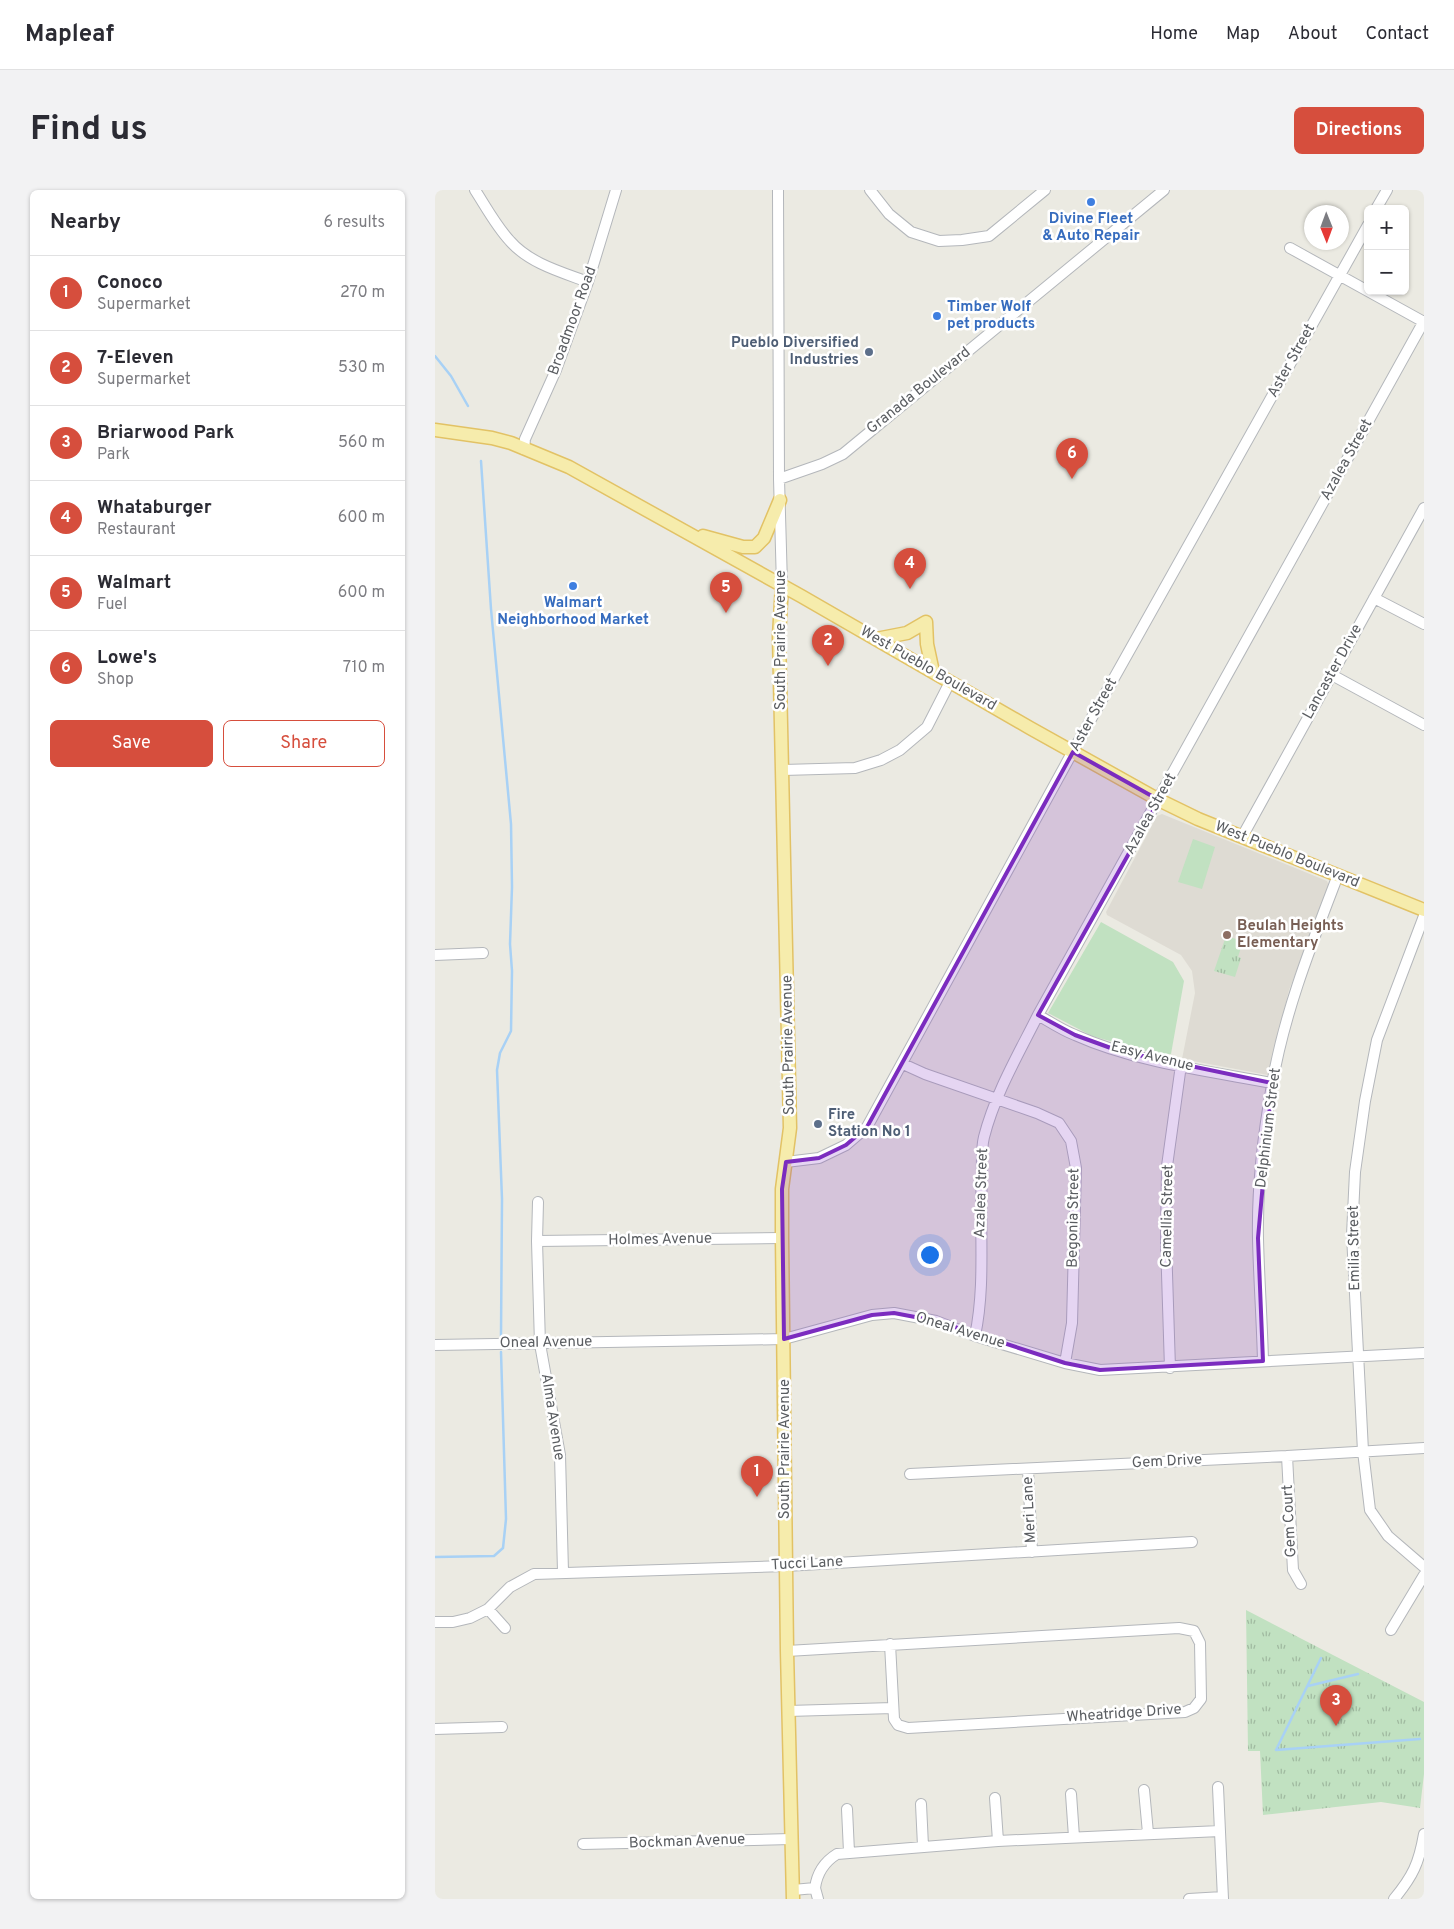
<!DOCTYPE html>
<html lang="en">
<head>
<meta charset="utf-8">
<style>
  :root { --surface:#fff; --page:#f2f2f3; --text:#2b2b33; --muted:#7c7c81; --line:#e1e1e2; --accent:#d64e3d }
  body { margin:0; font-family:Overpass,sans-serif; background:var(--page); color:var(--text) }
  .controls { position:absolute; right:15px; top:15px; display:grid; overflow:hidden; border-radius:8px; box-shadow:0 1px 4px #0004 }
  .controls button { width:45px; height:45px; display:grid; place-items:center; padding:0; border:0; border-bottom:1px solid var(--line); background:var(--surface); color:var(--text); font:25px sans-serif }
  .compass { position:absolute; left:869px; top:15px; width:45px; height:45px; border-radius:50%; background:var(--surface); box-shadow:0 1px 4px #0004; rotate:179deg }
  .you { position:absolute; left:494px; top:1064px; width:18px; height:18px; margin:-12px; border:4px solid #fff; border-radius:50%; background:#1a73e8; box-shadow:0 0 0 8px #1a73e833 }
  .badge { display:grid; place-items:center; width:32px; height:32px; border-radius:50%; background:var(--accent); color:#fff; font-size:16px; font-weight:700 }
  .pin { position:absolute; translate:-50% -41px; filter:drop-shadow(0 1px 2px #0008) }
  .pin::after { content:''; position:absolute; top:26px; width:18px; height:15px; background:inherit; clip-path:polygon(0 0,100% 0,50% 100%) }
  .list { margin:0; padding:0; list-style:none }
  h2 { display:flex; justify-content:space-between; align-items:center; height:65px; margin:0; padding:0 20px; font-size:21px }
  h2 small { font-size:16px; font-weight:400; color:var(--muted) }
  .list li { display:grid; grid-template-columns:32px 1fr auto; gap:15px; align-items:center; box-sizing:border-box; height:75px; padding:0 20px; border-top:1px solid var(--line) }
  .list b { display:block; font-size:19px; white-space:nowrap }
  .list p { margin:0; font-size:16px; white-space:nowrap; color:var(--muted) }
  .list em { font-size:16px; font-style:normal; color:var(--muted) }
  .actions { display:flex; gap:10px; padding:15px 20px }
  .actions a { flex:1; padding:11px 0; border:1px solid var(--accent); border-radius:8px; text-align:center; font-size:18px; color:var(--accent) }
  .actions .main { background:var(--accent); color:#fff }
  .map { position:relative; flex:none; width:989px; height:1709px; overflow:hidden; border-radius:8px }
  header { display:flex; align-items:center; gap:30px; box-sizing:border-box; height:70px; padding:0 25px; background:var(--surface); border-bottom:1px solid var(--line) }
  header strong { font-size:24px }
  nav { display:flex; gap:28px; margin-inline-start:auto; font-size:18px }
  .intro { display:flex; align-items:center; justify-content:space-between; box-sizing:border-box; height:120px; padding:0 30px }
  h1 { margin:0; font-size:35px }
  .button { padding:12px 22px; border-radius:8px; background:var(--accent); color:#fff; font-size:18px; font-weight:700 }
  main { display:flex; gap:30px; padding:0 30px }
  aside { flex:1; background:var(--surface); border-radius:8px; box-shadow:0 1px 4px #0004 }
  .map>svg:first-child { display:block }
  .education { fill:#dedbd3 }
  .green { fill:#c1e1c1 }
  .park { fill:url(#park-tufts) }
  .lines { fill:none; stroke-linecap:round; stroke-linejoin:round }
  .stream { stroke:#a8d1f5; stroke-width:2.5 }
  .minor-casing { stroke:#b4b7bb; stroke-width:12 }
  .major-casing { stroke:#e2c265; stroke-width:15 }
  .minor { stroke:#fff; stroke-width:10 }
  .major { stroke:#f6ecac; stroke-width:12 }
  .marked { fill:#7b2cbf; fill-opacity:0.2; stroke:#7b2cbf; stroke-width:4; stroke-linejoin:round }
  .shop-dot { fill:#3f7fe0; stroke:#fff; stroke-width:2 }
  .service-dot { fill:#5c6f8a; stroke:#fff; stroke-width:2 }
  .education-dot { fill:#8d6e63; stroke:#fff; stroke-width:2 }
  .labels { text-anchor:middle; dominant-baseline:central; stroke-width:5; stroke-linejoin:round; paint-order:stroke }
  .shop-label { font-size:15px; font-weight:bold; fill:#366cbe; stroke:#fff }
  .street-label { font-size:15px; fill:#5a5d61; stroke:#fff }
  .service-label { font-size:15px; font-weight:bold; fill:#4e5e75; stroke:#fff; text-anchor:end }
  .education-label { font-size:15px; font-weight:bold; fill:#785e54; stroke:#fff; text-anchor:start }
</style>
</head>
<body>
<header>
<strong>Mapleaf</strong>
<nav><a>Home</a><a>Map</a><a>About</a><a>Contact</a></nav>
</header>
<div class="intro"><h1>Find us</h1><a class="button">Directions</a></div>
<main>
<aside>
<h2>Nearby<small>6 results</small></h2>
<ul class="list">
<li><span class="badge">1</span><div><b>Conoco</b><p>Supermarket</p></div><em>270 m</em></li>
<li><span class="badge">2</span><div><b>7-Eleven</b><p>Supermarket</p></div><em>530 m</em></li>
<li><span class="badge">3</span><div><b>Briarwood Park</b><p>Park</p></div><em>560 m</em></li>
<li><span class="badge">4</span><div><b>Whataburger</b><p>Restaurant</p></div><em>600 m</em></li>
<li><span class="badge">5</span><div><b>Walmart</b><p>Fuel</p></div><em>600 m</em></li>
<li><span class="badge">6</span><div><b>Lowe's</b><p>Shop</p></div><em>710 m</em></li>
</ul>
<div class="actions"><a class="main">Save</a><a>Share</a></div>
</aside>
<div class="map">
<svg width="989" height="1709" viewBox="0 0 989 1709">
  <defs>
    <pattern id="park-tufts" width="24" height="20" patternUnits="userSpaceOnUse" patternTransform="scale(1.25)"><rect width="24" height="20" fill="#c1e1c1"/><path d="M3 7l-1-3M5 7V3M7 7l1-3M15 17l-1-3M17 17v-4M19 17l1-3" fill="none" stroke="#a0baa0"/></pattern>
  </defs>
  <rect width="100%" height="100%" fill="#ebeae2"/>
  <!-- education -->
  <path class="education" d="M727 624 892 691 894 696 854 800 833 885 747 869 760 803 757 781 746 765 672 725 671 722 722 626Z"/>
  <!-- green -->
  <path class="green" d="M758 649 780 657 767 699 743 692Z
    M666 732 738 772 749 791 736 864H721L657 846 613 823Z"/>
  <!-- park -->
  <path class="park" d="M791 746 808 751 803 767 806 768 800 787 779 781Z
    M811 1420 989 1512V1584L985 1618 946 1612 828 1625 825 1561H813Z"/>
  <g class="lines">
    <!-- stream -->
    <path class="stream" d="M0 166 16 186 33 216
      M46 271 56 419 76 634 77 697 75 754 77 781 76 841 65 863 62 880 67 1009 66 1146
      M0 1367 59 1366 68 1358 71 1329 66 1162
      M873 1496 923 1484
      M841 1560 985 1549
      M841 1560 886 1468"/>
    <!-- minor casing -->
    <g class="minor-casing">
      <path id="minor" d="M40 0C51 17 61 36 75 51 94 73 126 82 153 92
        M343 0 344 289 347 395
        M435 0 454 24 476 42 504 51 527 50 554 46 610 0
        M941 19 952 0
        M855 58 989 132
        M89 259 90 249 121 180 153 92 181 0
        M344 289 387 274 408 264 729 0
        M939 408 989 434
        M897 485 989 535
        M348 580 420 578 446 570 465 560 492 537 515 492
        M807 647 989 318
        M989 726 942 850 930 911 920 982 917 1045 928 1261 935 1320 953 1346 989 1377
        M0 765 48 763
        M603 825C615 832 627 840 640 845 700 872 773 881 837 893
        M468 874 490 884 602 923 624 933 636 951 641 978 637 1133 630 1173
        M351 972 384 968 411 955 432 937 632 572 933 35
        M103 1012 102 1051 105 1154 125 1265 128 1382
        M102 1051 347 1048
        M540 1146C551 1094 544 1039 547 986 547 973 546 959 549 947 560 904 583 865 603 825L989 131
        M0 1155 349 1149 437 1125 459 1123 501 1131 540 1146 630 1173 665 1180 989 1163
        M828 1171C827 1130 824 1090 823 1049 822 998 828 945 837 895 849 823 877 753 903 685
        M735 1178 731 1052 732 976 746 875
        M852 1266 858 1380 866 1394
        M593 1279 597 1362
        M475 1284 852 1266 989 1258
        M53 1419 70 1438
        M0 1432H18L35 1428 53 1419 75 1397 99 1384 351 1376 757 1352
        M956 1440 989 1385
        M352 1461 744 1438 759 1441 765 1453 766 1509 759 1518 750 1522 473 1538 463 1535 459 1529 455 1454
        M353 1521 458 1518
        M0 1539 67 1537
        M783 1597 788 1709
        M709 1600 713 1643
        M636 1604 639 1647
        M560 1608 563 1651
        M486 1614 488 1656
        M412 1619 414 1662
        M148 1654 356 1649
        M380 1698C382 1683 389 1672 402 1664L563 1651 785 1641
        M358 1700 380 1698 383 1709
        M754 1709 788 1707
        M959 1709C978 1686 984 1673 989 1644"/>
    </g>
    <!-- major casing -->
    <g class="major-casing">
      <path id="major" d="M0 240 57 248 76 253 134 277 366 406 595 538 724 610 763 629 989 720
        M268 346 308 357H320L329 348 345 310
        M347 395 344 446 355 938 347 999V1048L352 1461 358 1709
        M441 449 472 443 491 432 492 454 498 482"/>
    </g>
    <!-- minor -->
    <use href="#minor" class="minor"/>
    <!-- major -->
    <use href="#major" class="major"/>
  </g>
  <!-- marked area -->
  <path class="marked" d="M638 562 724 610 603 825 640 845 684 861 837 893 823 1048 828 1171 665 1180 630 1173 501 1131 459 1123 437 1125 349 1149 347 999 351 972 384 968 411 955 432 937Z"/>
  <!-- markers -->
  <g class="shop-dot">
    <circle cx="656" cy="12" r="5"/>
    <circle cx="502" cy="126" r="5"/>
    <circle cx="138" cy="396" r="5"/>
  </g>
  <g class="service-dot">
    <circle cx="434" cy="162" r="5"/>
    <circle cx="383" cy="934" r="5"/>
  </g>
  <circle class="education-dot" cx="792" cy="745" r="5"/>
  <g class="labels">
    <!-- shop labels -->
    <g class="shop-label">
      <text x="656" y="29">Divine Fleet<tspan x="656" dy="17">&amp; Auto Repair</tspan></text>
      <text x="512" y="117" text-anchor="start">Timber Wolf<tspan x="512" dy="17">pet products</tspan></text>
      <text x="138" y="413">Walmart<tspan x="138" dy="17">Neighborhood Market</tspan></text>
    </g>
    <!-- street labels -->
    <g class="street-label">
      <text transform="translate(138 131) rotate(-70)">Broadmoor Road</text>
      <text transform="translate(857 171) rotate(-61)">Aster Street</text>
      <text transform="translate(484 201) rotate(-39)">Granada Boulevard</text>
      <text transform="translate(912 270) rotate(-61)">Azalea Street</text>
      <text transform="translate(346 450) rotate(-90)">South Prairie Avenue</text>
      <text transform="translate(493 479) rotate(30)">West Pueblo Boulevard</text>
      <text transform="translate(898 482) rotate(-61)">Lancaster Drive</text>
      <text transform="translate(659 525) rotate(-61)">Aster Street</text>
      <text transform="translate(716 624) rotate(-61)">Azalea Street</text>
      <text transform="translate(852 665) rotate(22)">West Pueblo Boulevard</text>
      <text transform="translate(354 855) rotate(-91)">South Prairie Avenue</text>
      <text transform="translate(717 867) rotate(14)">Easy Avenue</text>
      <text transform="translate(834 938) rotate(-83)">Delphinium Street</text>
      <text transform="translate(547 1003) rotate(-88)">Azalea Street</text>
      <text transform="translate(733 1026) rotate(-89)">Camellia Street</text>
      <text transform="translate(639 1028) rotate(-89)">Begonia Street</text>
      <text transform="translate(225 1050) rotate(-1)">Holmes Avenue</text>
      <text transform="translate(920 1058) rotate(-91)">Emilia Street</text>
      <text transform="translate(525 1141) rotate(17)">Oneal Avenue</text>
      <text transform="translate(111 1153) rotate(-1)">Oneal Avenue</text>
      <text transform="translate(117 1227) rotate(81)">Alma Avenue</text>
      <text transform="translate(350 1259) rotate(-90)">South Prairie Avenue</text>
      <text transform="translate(732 1272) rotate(-3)">Gem Drive</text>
      <text transform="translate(595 1320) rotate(-93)">Meri Lane</text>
      <text transform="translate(855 1331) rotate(-93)">Gem Court</text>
      <text transform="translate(372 1374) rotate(-3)">Tucci Lane</text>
      <text transform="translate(689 1524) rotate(-4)">Wheatridge Drive</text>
      <text transform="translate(252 1652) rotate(-2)">Bockman Avenue</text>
    </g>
    <!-- service labels -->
    <g class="service-label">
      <text x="424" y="153">Pueblo Diversified<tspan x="424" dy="17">Industries</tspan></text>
      <text x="393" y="925" text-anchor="start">Fire<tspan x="393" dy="17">Station No 1</tspan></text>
    </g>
    <!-- education labels -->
    <g class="education-label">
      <text x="802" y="736">Beulah Heights<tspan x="802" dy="17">Elementary</tspan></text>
    </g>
  </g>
</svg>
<div class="controls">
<button>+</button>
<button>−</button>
</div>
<svg class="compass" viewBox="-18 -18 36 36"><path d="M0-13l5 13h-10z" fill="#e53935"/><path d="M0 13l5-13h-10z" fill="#7c7c81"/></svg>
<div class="you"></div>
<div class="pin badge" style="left:322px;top:1307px">1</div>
<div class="pin badge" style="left:393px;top:476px">2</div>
<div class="pin badge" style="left:901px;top:1536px">3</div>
<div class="pin badge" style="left:475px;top:399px">4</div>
<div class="pin badge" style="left:291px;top:423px">5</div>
<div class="pin badge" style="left:637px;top:289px">6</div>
</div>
</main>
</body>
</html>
